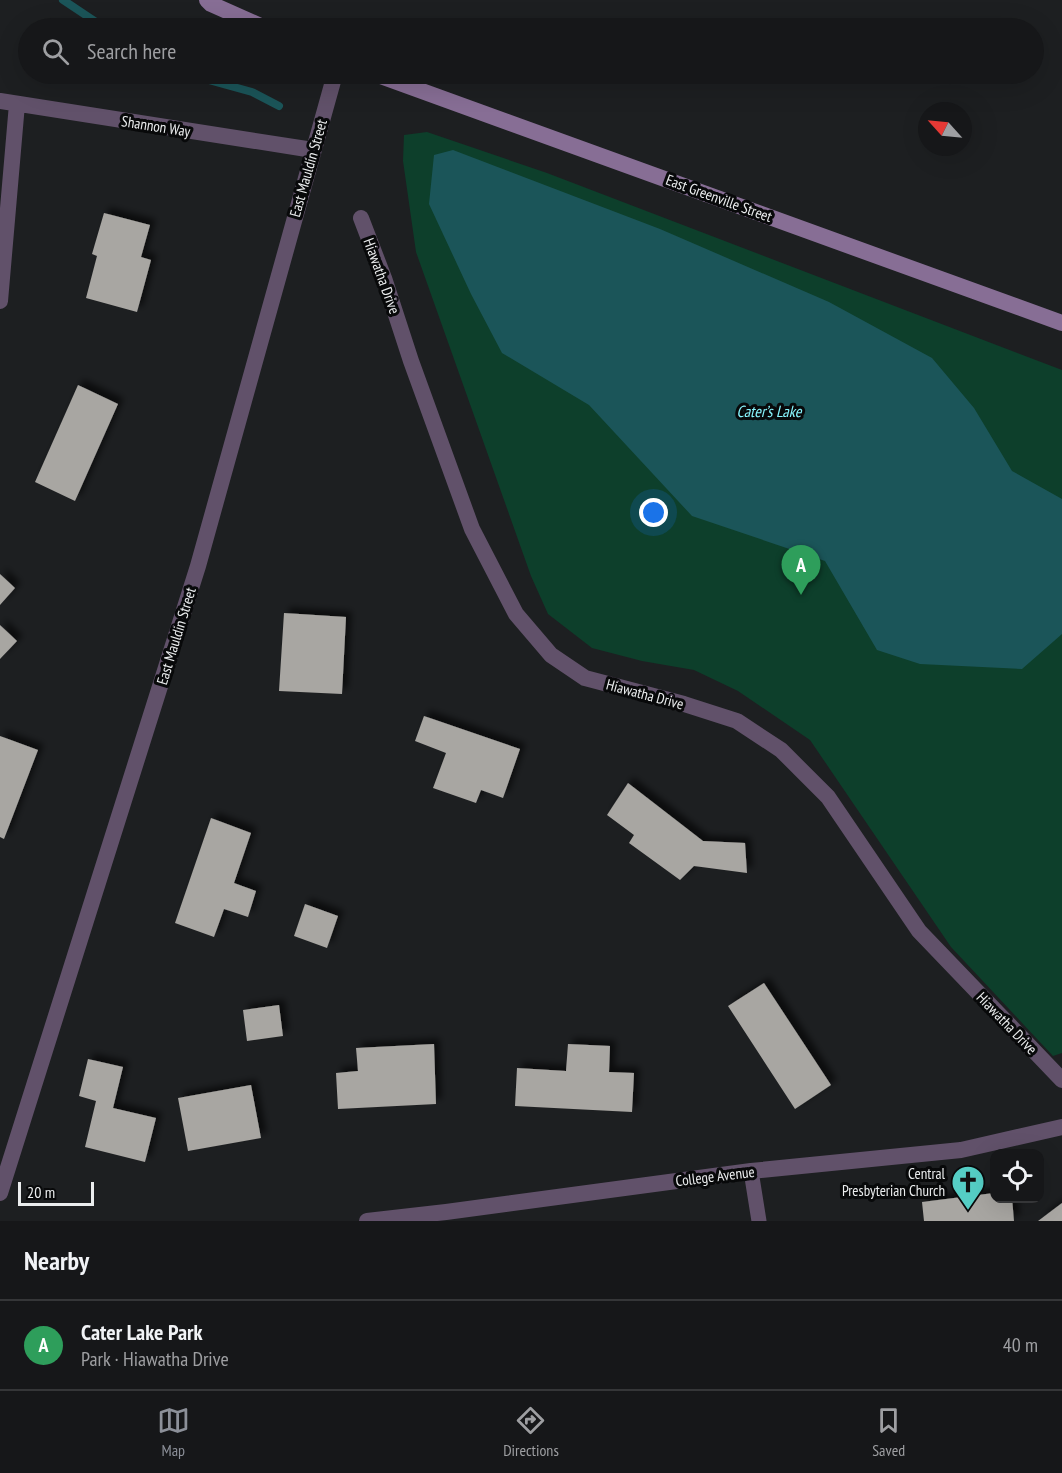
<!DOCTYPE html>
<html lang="en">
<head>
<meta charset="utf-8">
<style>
  :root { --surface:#161719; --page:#232426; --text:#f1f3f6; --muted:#9e9fa2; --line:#353638; --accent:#8c9099 }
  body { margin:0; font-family:"PT Sans Narrow",sans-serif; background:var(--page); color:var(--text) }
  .controls { position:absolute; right:18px; bottom:18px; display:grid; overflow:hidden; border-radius:12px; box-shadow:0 6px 24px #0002 }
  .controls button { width:54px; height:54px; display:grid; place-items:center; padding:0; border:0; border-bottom:2px solid var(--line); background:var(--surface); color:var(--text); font:30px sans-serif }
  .compass { position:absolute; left:918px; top:102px; width:54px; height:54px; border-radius:50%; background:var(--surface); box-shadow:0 6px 24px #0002; rotate:297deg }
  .scale { position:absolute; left:18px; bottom:15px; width:76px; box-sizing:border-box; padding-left:6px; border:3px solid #ebedee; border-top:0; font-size:16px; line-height:21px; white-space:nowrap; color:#ebedee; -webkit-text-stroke:4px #08090a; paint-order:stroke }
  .you { position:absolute; left:654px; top:513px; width:21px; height:21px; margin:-15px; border:4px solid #fff; border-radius:50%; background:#1a73e8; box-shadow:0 0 0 9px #1a73e833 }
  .badge { display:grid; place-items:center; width:39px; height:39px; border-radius:50%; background:var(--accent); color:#fff; font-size:20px; font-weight:700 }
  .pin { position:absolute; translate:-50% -50px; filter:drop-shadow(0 2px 3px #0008) }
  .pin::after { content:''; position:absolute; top:32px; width:21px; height:18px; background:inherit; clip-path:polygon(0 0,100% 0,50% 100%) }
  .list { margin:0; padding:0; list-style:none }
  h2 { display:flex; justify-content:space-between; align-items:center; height:78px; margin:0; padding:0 24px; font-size:26px }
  h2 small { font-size:20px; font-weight:400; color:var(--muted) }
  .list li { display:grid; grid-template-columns:39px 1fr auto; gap:18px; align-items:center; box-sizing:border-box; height:90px; padding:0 24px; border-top:2px solid var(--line) }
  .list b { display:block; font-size:22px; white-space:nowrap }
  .list p { margin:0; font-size:20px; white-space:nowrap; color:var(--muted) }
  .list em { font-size:20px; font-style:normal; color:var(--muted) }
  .icon { flex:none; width:33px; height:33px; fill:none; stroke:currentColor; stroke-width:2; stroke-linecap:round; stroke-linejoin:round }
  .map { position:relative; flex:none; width:1062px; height:1221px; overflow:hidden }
  .search { position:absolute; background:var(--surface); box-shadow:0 6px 24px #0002; left:18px; right:18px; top:18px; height:66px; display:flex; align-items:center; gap:15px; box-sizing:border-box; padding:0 21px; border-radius:33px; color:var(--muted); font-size:22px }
  .sheet { height:168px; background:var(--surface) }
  nav { display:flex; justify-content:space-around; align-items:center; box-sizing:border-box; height:84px; border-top:2px solid var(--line); background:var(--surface); font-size:16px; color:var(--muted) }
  nav a { display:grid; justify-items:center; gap:3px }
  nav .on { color:var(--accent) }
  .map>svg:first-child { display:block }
  .green { fill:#0d3f2b }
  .water { fill:#1b5559 }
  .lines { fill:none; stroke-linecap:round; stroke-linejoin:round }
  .stream { stroke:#1b5559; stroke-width:8 }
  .building { fill:#a8a6a2; filter:url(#shadow) }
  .service { stroke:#61516a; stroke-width:15 }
  .minor { stroke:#61516a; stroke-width:16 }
  .tertiary { stroke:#61516a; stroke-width:16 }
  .secondary { stroke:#876e95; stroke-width:16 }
  .labels { text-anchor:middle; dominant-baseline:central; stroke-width:6; stroke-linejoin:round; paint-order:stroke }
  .street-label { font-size:15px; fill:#ebedee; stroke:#08090a }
  .poi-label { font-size:15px; fill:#ebedee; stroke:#08090a; text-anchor:end }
  .water-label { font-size:16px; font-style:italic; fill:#88f6fe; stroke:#08090a }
</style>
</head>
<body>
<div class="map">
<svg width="1062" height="1221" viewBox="0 0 1062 1221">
  <defs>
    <filter id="shadow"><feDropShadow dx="5.5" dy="-5.5" stdDeviation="3" flood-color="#0009"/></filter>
  </defs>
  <rect width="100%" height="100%" fill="#1d1f21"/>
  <!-- green -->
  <path class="green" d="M427 132 547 173 1062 370V1053L1053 1056 951 947 810 740 738 691 694 670 642 661 592 648 548 614 531 576 416 252 403 161 404 135Z"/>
  <!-- water -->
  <path class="water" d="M453 150 660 229 829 302 932 358 974 408 1012 471 1062 499V634L1022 669 920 664 877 650 825 561 692 516 589 405 502 353 471 294 429 204 434 155Z"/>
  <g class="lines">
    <!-- stream -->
    <path class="stream" d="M63 0 105 28
      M187 74 252 92 279 106"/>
  </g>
  <!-- building -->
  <path class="building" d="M104 213 150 225 141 257 151 260 137 312 86 298 97 256 92 254Z
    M78 385 118 404 75 501 35 482Z
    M0 574 15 588 0 605Z
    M284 613 346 617 342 694 279 691Z
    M0 625 17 641 0 659Z
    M424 716 520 749 503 798 481 790 476 803 433 788 446 753 415 741Z
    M0 736 38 750 4 839 0 837Z
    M628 783 703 841 745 843 747 873 694 866 680 880 629 843 634 835 607 815Z
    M211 818 251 833 234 883 256 891 248 917 224 909 214 937 175 923Z
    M305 904 338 916 327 948 294 936Z
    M764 983 831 1085 795 1109 728 1006Z
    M279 1005 283 1036 247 1041 243 1010Z
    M434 1044 436 1104 338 1109 336 1073 358 1071 356 1048Z
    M568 1044 610 1046 609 1072 634 1073 632 1112 515 1106 517 1068 566 1071Z
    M88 1059 123 1067 113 1108 156 1118 145 1162 85 1147 96 1101 79 1096Z
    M251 1085 261 1138 188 1151 178 1098Z
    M994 1193V1198H1012L1014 1221H924L922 1202Z
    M1062 1203V1221H1038Z"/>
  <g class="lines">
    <!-- service -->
    <path class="service" d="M751 1171 759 1221"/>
    <!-- minor -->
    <path class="minor" d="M0 101 313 150
      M361 218 384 278 411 361 472 529 516 614 551 655 585 678 684 704 737 721 781 750 828 797 919 931 1062 1080
      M0 301 17 104
      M367 1221 446 1212 751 1171 961 1150 1062 1127"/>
    <!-- tertiary -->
    <path class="tertiary" d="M0 1193 198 566 335 74"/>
    <!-- secondary -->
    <path class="secondary" d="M207 0 211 4 265 28
      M375 74 1062 323"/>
  </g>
  <!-- icons -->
  <defs>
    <g id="church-pin" transform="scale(1.725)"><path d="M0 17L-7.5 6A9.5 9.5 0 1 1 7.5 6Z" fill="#55cec5" stroke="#08090a"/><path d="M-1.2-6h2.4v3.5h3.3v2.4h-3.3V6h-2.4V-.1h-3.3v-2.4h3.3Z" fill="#111"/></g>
  </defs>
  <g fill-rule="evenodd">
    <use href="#church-pin" x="968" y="1182"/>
  </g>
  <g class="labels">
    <!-- street labels -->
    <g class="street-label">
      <text transform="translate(156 126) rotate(9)">Shannon Way</text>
      <text transform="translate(308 168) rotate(-74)">East Mauldin Street</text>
      <text transform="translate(719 198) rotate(20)">East Greenville Street</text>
      <text transform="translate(382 276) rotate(70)">Hiawatha Drive</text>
      <text transform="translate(176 636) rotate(-73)">East Mauldin Street</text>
      <text transform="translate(645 694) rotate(15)">Hiawatha Drive</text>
      <text transform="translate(1007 1023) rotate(46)">Hiawatha Drive</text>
      <text transform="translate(715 1176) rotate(-7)">College Avenue</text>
    </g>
    <!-- poi labels -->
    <g class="poi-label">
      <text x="945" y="1173">Central<tspan x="945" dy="17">Presbyterian Church</tspan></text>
    </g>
    <!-- water labels -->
    <g class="water-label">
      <text x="769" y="411">Cater’s Lake</text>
    </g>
  </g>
</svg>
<div class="controls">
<button><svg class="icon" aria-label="locate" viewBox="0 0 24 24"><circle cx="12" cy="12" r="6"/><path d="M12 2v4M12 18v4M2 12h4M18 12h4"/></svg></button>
</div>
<svg class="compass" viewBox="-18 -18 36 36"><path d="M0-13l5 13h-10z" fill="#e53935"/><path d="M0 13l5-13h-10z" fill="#9e9fa2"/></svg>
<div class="scale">20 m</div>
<div class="you"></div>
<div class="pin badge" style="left:801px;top:595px;background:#2e9e5b">A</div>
<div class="search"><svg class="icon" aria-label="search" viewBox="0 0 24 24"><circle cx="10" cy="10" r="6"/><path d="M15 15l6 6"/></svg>Search here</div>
</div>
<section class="sheet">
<h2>Nearby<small></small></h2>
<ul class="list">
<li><span class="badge" style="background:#2e9e5b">A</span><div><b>Cater Lake Park</b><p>Park · Hiawatha Drive</p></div><em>40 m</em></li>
</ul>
</section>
<nav>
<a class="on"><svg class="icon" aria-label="map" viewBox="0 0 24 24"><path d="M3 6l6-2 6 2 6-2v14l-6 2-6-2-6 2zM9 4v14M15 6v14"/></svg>Map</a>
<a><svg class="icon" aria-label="directions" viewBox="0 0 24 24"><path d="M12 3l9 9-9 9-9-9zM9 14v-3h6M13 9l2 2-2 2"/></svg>Directions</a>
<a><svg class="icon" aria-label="saved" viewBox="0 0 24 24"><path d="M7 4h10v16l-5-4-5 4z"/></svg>Saved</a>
</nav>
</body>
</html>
